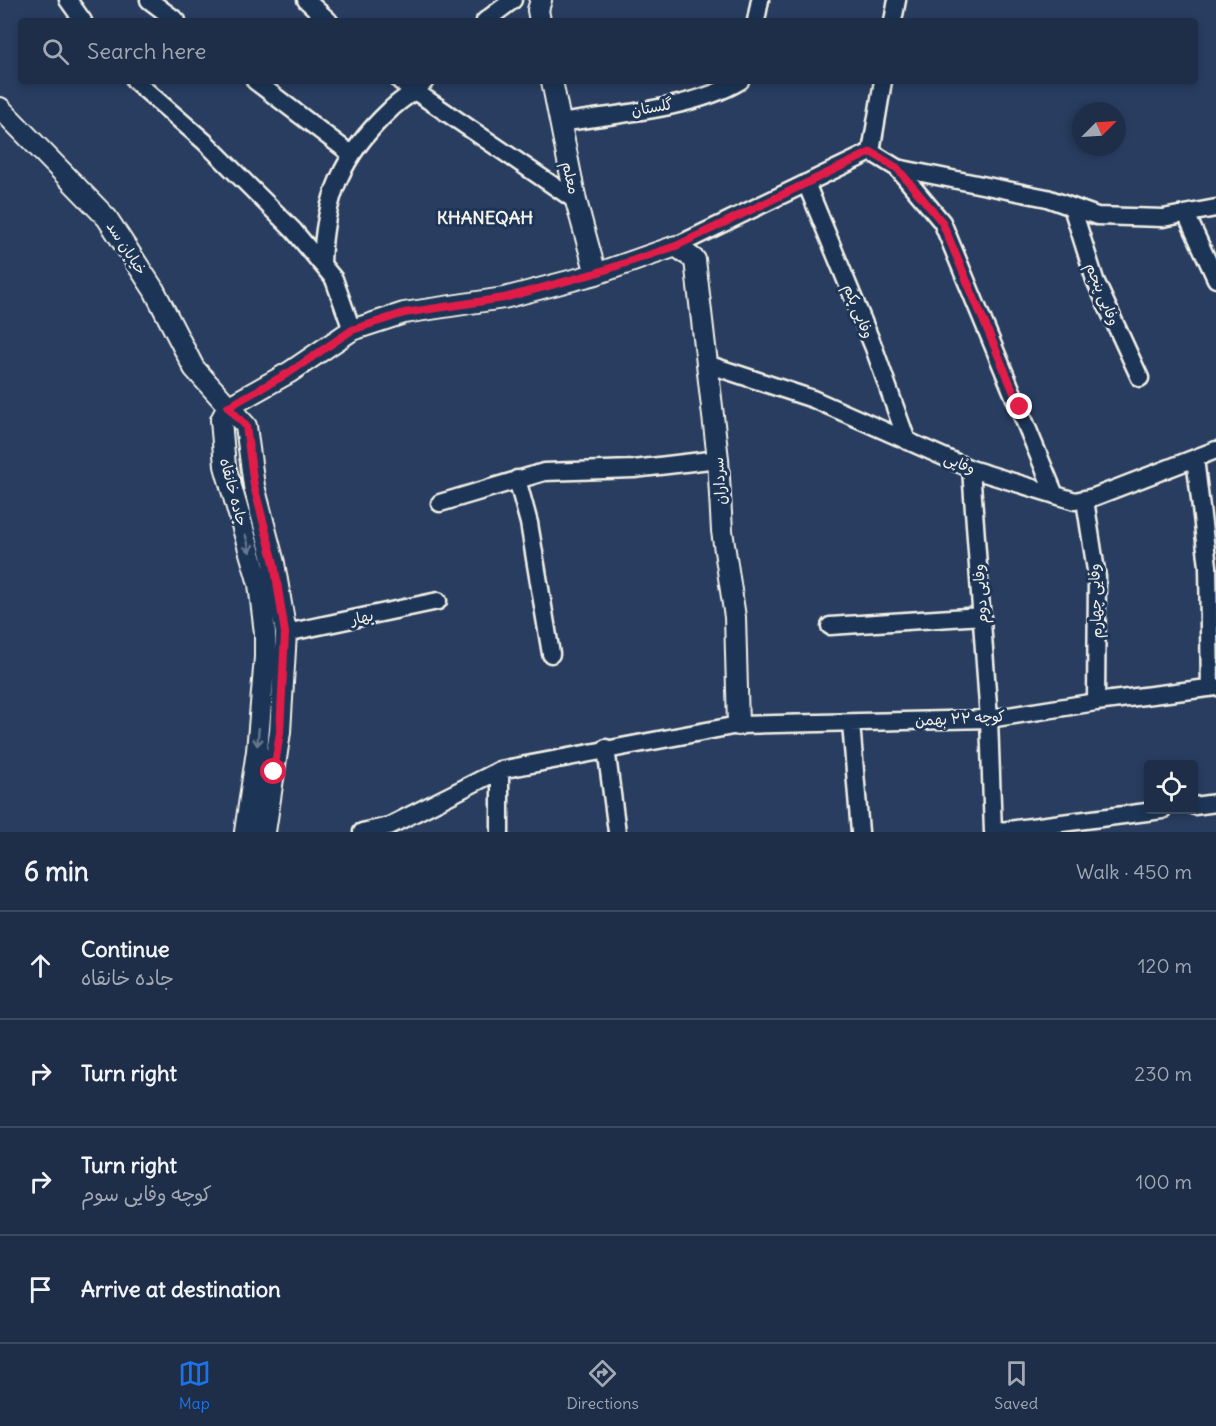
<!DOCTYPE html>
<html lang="en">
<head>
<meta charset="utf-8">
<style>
  :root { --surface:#1e2e48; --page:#26364f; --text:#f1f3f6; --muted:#a1a8b4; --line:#3c4a60; --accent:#1a73e8 }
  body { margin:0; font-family:Delius,"Playpen Sans Arabic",sans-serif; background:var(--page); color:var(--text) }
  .controls { position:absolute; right:18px; bottom:18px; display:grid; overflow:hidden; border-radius:6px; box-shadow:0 3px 9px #0003 }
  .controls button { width:54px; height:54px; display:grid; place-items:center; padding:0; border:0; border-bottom:2px solid var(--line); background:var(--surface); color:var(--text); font:30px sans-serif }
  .compass { position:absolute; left:1072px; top:102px; width:54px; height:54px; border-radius:50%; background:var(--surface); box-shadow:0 3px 9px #0003; rotate:66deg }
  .stop { position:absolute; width:18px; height:18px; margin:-14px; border:4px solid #e11d48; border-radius:50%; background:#fff }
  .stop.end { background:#e11d48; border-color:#fff; box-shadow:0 2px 6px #0008 }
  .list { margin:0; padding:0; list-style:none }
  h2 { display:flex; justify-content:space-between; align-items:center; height:78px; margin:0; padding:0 24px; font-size:26px }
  h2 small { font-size:20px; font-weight:400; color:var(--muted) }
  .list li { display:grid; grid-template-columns:39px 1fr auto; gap:18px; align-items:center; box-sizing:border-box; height:108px; padding:0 24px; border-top:2px solid var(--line) }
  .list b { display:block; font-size:22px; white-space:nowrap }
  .list p { margin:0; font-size:20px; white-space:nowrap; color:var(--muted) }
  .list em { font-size:20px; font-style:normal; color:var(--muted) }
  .icon { flex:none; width:33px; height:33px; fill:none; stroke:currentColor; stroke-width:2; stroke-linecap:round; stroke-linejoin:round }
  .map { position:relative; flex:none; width:1216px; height:832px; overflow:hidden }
  .search { position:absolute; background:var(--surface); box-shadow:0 3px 9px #0003; left:18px; right:18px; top:18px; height:66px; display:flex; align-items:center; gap:15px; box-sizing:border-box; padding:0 21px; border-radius:6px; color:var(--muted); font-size:22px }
  .sheet { height:510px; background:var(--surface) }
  nav { display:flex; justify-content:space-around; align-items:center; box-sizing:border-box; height:84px; border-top:2px solid var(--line); background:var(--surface); font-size:16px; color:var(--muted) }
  nav a { display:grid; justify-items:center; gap:3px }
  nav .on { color:var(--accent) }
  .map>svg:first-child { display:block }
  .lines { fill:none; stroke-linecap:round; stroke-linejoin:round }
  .minor-casing { stroke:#f4f1e8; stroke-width:21 }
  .tertiary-casing { stroke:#f4f1e8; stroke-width:24 }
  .minor { stroke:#1d3557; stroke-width:16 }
  .tertiary { stroke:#1d3557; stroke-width:20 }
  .oneway { stroke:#68778a }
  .route { stroke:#e11d48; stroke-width:8 }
  .labels { text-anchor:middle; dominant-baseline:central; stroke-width:6; stroke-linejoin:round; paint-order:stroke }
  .street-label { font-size:15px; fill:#f4f1e8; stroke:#1d3557 }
  .quarter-label { font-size:18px; font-weight:bold; fill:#f4f1e8; stroke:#1d3557 }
</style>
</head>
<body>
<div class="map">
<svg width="1216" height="832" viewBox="0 0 1216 832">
  <rect width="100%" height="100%" fill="#283d60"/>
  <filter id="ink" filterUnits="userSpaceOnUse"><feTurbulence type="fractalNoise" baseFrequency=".0167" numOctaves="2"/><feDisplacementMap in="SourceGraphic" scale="12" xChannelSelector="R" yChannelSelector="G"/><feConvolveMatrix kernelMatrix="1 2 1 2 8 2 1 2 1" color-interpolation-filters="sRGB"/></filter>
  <g filter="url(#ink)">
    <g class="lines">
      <!-- minor casing -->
      <g class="minor-casing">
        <path id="minor" d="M68 0 83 21
          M149 0 177 21
          M306 0 329 21
          M485 21 513 0
          M756 21 760 0
          M893 21 897 0
          M135 81 205 142 294 231 334 279 352 330
          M255 81 351 154
          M400 81 576 201
          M560 123C614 114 694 109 740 81
          M871 152 897 168 942 222 1055 495
          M871 152 883 81
          M897 168 1047 198 1097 216 1163 218 1216 208
          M806 183 874 348 907 441
          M1072 207 1095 280 1140 378
          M1186 214 1216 279
          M676 246 871 152
          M322 264C324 198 342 155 390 110 401 99 414 93 425 81
          M707 364 813 399 971 469 1075 501 1094 497 1216 450
          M1195 458 1208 566 1210 688
          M971 469 989 719 993 832 1162 810
          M517 479 529 523 551 654
          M1085 500 1097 577 1096 702
          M440 503 544 472 634 469 718 459
          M830 626 982 616
          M286 633 438 601
          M851 723 860 832
          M606 748 617 832
          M500 770V832
          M1194 806 1216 803
          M362 832 389 826 500 770 738 725 989 719 1096 702 1216 687"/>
      </g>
      <!-- tertiary casing -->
      <g class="tertiary-casing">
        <path id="tertiary" d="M540 21 538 10 541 0
          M552 81 576 201 596 274
          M0 108 107 218 154 290 194 368 246 426 254 486 274 563 286 633 280 732 265 832
          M228 407 290 372 352 330 404 313 504 298 596 274 676 246 695 260 718 459 722 531 735 617 738 725
          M228 407 221 420 225 466 259 584 265 633V657L257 751 245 832"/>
      </g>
      <!-- minor -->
      <use href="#minor" class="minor"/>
      <!-- tertiary -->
      <use href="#tertiary" class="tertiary"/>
    </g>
    <!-- one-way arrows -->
    <defs><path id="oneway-shaft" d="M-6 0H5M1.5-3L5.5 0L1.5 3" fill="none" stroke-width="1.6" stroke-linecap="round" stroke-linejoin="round" transform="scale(1.5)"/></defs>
    <g class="oneway">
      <use href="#oneway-shaft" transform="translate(248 544) rotate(75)"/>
      <use href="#oneway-shaft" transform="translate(258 737) rotate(95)"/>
    </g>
  </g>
  <g class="lines" filter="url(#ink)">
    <!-- route -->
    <path class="route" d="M274 772 280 732 285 633 274 563 254 486 246 426 228 407 290 372 352 330 404 313 504 298 596 273 676 246 871 152 897 168 942 222 1020 407"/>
  </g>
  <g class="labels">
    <!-- street labels -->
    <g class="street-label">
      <text transform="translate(652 107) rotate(-10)">گلستان</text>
      <text transform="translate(571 178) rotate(78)">معلم</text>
      <text transform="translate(127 248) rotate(57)">خیابان سد</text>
      <text transform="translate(1103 294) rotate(68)">وفایی پنجم</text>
      <text transform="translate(859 311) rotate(68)">وفایی یکم</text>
      <text transform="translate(960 463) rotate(22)">وفایی</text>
      <text transform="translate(719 481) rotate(-94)">سرداران</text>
      <text transform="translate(234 492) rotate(75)">جاده خانقاه</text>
      <text transform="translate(980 594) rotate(-94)">وفایی دوم</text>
      <text transform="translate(1095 601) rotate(-92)">وفایی چهارم</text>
      <text transform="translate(362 617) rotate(-12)">بهار</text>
      <text transform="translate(960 718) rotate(-3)">کوچه ۲۲ بهمن</text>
    </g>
    <!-- quarter labels -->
    <g class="quarter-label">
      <text x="485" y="217">KHANEQAH</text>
    </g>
  </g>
</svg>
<div class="controls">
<button><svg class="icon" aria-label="locate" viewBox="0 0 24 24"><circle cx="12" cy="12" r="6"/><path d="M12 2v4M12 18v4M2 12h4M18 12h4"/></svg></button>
</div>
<svg class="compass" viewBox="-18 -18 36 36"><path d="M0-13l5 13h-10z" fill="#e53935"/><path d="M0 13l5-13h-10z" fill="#a1a8b4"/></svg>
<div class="stop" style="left:274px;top:772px"></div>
<div class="stop end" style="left:1020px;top:407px"></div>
<div class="search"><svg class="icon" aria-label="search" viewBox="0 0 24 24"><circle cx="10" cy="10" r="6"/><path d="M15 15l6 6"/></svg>Search here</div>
</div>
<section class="sheet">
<h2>6 min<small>Walk · 450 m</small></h2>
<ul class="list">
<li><svg class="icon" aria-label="ahead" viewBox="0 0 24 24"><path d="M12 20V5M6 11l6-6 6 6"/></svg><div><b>Continue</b><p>جاده خانقاه</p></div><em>120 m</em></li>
<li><svg class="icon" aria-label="right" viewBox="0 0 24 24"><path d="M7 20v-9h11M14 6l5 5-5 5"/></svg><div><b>Turn right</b></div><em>230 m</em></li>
<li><svg class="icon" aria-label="right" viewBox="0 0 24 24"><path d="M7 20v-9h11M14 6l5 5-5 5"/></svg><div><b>Turn right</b><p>کوچه وفایی سوم</p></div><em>100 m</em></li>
<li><svg class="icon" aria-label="arrive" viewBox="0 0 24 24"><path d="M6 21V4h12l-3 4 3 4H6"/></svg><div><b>Arrive at destination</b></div></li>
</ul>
</section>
<nav>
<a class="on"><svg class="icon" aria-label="map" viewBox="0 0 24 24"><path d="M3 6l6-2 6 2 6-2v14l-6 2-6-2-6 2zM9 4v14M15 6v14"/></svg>Map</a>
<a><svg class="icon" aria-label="directions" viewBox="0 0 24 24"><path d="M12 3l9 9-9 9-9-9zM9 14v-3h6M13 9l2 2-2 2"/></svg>Directions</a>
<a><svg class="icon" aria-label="saved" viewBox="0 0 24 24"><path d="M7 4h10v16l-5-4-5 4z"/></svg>Saved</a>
</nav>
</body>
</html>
